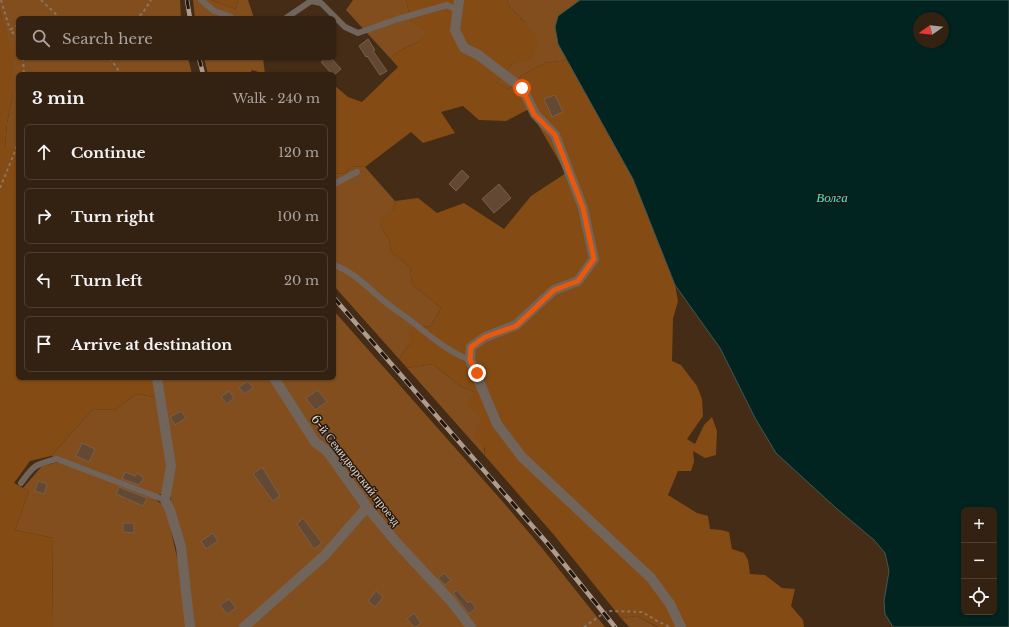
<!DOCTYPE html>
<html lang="en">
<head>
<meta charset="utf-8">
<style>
  :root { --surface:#332111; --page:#3b291a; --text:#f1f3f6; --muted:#a9a39f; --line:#4e3e31 }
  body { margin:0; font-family:"Libre Baskerville",serif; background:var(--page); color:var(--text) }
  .controls { position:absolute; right:12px; bottom:12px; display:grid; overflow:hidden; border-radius:6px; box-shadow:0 1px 3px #0004 }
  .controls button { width:36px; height:36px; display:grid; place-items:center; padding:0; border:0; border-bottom:1px solid var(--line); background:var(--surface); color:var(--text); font:20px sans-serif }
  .compass { position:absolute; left:913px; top:12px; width:36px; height:36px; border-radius:50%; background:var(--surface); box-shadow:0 1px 3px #0004; rotate:256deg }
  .stop { position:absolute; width:12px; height:12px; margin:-9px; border:3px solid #ea580c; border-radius:50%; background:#fff }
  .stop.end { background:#ea580c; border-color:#fff; box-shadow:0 1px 4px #0008 }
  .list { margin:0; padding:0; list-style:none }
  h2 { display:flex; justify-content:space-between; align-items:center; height:52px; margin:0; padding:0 16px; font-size:17px }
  h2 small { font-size:13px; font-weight:400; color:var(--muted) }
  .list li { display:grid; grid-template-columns:26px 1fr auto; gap:12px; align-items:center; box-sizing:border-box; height:56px; margin:0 8px 8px; padding:0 8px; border:1px solid var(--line); border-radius:6px }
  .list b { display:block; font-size:15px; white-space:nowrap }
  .list em { font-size:13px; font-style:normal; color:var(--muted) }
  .icon { flex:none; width:22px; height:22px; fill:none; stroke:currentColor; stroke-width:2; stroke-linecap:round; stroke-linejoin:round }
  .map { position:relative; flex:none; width:1009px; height:627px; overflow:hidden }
  .search { position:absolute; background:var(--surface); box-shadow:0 1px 3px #0004; left:16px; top:16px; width:320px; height:44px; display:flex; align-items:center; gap:10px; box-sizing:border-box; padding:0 14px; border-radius:6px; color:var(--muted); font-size:15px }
  .panel { position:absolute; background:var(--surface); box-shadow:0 1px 3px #0004; left:16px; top:72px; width:320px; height:308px; border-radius:6px }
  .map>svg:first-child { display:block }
  .green { fill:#824e1e }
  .forest { fill:#844b14 }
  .water { fill:#012420; stroke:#445852; fill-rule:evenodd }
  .building { fill:#634934; stroke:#7a5f49 }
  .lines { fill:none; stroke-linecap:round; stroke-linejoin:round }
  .path { stroke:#897563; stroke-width:2; stroke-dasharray:3 3; stroke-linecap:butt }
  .lane { stroke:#71655b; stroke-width:6 }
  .street { stroke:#71655b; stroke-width:10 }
  .rail-casing { stroke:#af9c8e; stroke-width:4.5 }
  .rail { stroke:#22170e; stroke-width:3; stroke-dasharray:9; stroke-linecap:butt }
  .route { stroke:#ea580c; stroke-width:5 }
  .labels { text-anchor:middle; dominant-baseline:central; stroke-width:3; stroke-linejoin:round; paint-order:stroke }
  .street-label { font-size:12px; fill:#e2d2c6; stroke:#22170e }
  .water-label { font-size:13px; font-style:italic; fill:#4ae7d6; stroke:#22170e }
</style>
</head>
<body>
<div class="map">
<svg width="1009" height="627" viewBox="0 0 1009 627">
  <rect width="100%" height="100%" fill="#442c17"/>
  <!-- green -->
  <path class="green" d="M0 0H180L181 18H18V58H188L192 74H18V149H5L7 123 13 94 5 30 0 11Z
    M193 0H211L236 9 238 0H248L254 18H195Z
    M353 0H406L411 22 426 31 420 41 403 49 390 58 346 10Z
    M507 0H580L559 16 558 44 567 60 545 63 522 75 509 89 497 83 513 63 525 22 510 7Z
    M204 58H263L265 74 252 70 250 74H208Z
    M353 166 365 167 395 201 393 211 380 225 389 240 391 252 410 267 412 284 441 308 431 326 412 328V343L406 348 399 359 334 286V174L345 173Z
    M334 311 503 502 542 548 605 627H474L399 541 317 439 277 378H334Z
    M433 364 460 386 474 392 482 421 485 456 407 368Z
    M160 378H271L359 502 361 507 322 556 239 627H193L174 510 171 501Z
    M136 394 155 397 169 464 161 494 156 495 51 456 93 409 115 410Z
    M59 462 155 499 163 505 166 510 183 583 187 627H52L53 538 15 530 29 491 23 488 42 466Z
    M368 513 469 627H248L363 514Z
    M637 616 657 627H658H629L621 618Z"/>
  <!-- forest -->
  <path class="forest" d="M211 0H238L236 9Z
    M406 0H507L510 7 525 22 538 39 532 60 513 63 497 83 509 89 522 75 545 63 567 60 633 179 675 285 678 301 673 319 672 361 681 365 697 386 702 399 703 416 687 439 695 444 704 425 712 417 717 431 716 455 705 458 693 451 694 462 691 471H678L668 495 697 513 708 516 710 529 721 530 729 532 732 549 744 553 748 560 750 574 765 575 782 588 795 589 791 606 803 620 804 627H658L637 616 621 618 554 535 485 456V448L474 436 478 426 482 421 468 403 474 392 460 386 433 364 407 368 399 359 406 348 412 343 408 333 412 328 431 326 441 308 412 284 410 267 391 252 389 240 380 225V218L393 211 395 201 418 198 437 213 464 203 504 229 531 196 566 173 529 109 506 121 479 120 463 106 441 112 455 133 423 143 411 132 365 167 353 166 345 173 334 174V85L348 97 362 102 398 67 390 58 403 49 420 41 425 31 411 23Z
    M0 11 13 57V94L7 123 5 148 18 149V378H155V397L136 394 115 410 93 409 51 456 30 461 14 483 29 491 15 530 53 538 52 627H0Z"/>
  <!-- water -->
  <path class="water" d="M580 0H1009V627H893L885 614 884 601 889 571 885 553 874 540 836 508 776 453 755 418 720 348 675 285 633 179 558 44 555 27 558 16ZM919 18H943V42H919ZM964 510H994V612H964Z"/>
  <!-- building -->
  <path class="building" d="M368 39 375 50 373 51 387 71 380 75 367 56 366 57 359 46Z
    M326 58H331L341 69 334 75 332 74 321 62Z
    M555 95 563 112 552 117 544 99Z
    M462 170 469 177 456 191 449 184Z
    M499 184 511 198 494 213 482 199Z
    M248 381 253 388 244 394 239 387Z
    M318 390 327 402 315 410 306 398Z
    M229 391 234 398 227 404 221 397Z
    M181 411 186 418 175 425 170 417Z
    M330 430 336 439 329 444 320 436Z
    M82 443 95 449 89 462 76 456Z
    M345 455 353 464 348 469 340 459Z
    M262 467 280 496 273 501 253 474Z
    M125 472 135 476 137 473 144 478 139 485 122 479Z
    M38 481 47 484 44 494 35 491Z
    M368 484 374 491 367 496 362 489Z
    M119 487 147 498 143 506 116 494Z
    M303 518 322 543 314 549 297 524Z
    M123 523H134V533L123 532Z
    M213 533 218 541 206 549 201 541Z
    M444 573 451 580 445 585 438 578Z
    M457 590 468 603 470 601 476 608 469 614 453 593Z
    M376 591 383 597 375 607 368 601Z
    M229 599 236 608 227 614 220 605Z
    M414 613 421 623 416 627H414L407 619Z"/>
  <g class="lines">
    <!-- path -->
    <path class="path" d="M1 0 10 30
      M41 0 60 18
      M134 18 142 14 151 0
      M18 25 10 30 18 38
      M23 58 24 74
      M110 58 121 74
      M0 188 16 149 18 141
      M584 627 604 613 611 611 642 612 659 622 670 627"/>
    <!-- lane -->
    <path class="lane" d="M201 0 214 11 229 16 232 18
      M286 18 311 1 321 3 345 27 358 33 398 19 447 5 457 10
      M334 184 357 172
      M334 265C354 272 368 288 384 301 392 308 402 314 411 321 429 335 448 352 470 360
      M21 483C33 466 35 464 57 459L165 500"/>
    <!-- street -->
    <path class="street" d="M459 0 455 30 464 48 477 54 522 88 535 114 555 135 583 208 594 259 578 281 554 290 516 325 485 337 471 347 470 360 497 424 522 457 651 578 670 604 681 627
      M157 378 171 466 165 500 170 510 181 547 190 627
      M274 378 315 442 327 451 367 507 396 542 450 600 471 627
      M244 627 324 556 367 507"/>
    <!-- rail casing -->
    <g class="rail-casing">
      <path id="rail" d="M187 0 190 18
        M199 58 203 74
        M334 298 548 544 615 627"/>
    </g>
    <!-- rail -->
    <use href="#rail" class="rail"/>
  </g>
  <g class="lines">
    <!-- route -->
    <path class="route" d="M477 373 470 360 471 347 485 337 516 326 554 290 578 281 594 259 583 208 555 135 534 114 522 88"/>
  </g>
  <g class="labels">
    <!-- street labels -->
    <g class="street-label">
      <text transform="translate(356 470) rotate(52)">6-й Семидворский проезд</text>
    </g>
    <!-- water labels -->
    <g class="water-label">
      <text x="832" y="197">Волга</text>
    </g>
  </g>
</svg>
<div class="controls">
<button>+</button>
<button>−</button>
<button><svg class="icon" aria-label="locate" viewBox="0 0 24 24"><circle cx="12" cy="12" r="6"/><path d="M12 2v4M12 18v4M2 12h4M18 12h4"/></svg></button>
</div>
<svg class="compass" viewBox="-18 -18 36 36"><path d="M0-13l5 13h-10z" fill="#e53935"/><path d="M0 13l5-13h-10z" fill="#a9a39f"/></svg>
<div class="stop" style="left:522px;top:88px"></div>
<div class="stop end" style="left:477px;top:373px"></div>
<div class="search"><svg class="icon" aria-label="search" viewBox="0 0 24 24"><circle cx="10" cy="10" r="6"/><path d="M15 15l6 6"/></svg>Search here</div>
<section class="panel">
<h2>3 min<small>Walk · 240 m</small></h2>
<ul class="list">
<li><svg class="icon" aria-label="ahead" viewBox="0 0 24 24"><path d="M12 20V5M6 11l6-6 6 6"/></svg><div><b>Continue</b></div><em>120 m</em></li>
<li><svg class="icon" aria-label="right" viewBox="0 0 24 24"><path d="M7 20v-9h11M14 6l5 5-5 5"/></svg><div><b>Turn right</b></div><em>100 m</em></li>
<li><svg class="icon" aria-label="left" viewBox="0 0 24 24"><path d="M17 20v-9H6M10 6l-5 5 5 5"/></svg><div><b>Turn left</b></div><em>20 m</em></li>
<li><svg class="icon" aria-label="arrive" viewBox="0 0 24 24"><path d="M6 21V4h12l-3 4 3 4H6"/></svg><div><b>Arrive at destination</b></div></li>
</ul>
</section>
</div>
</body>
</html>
